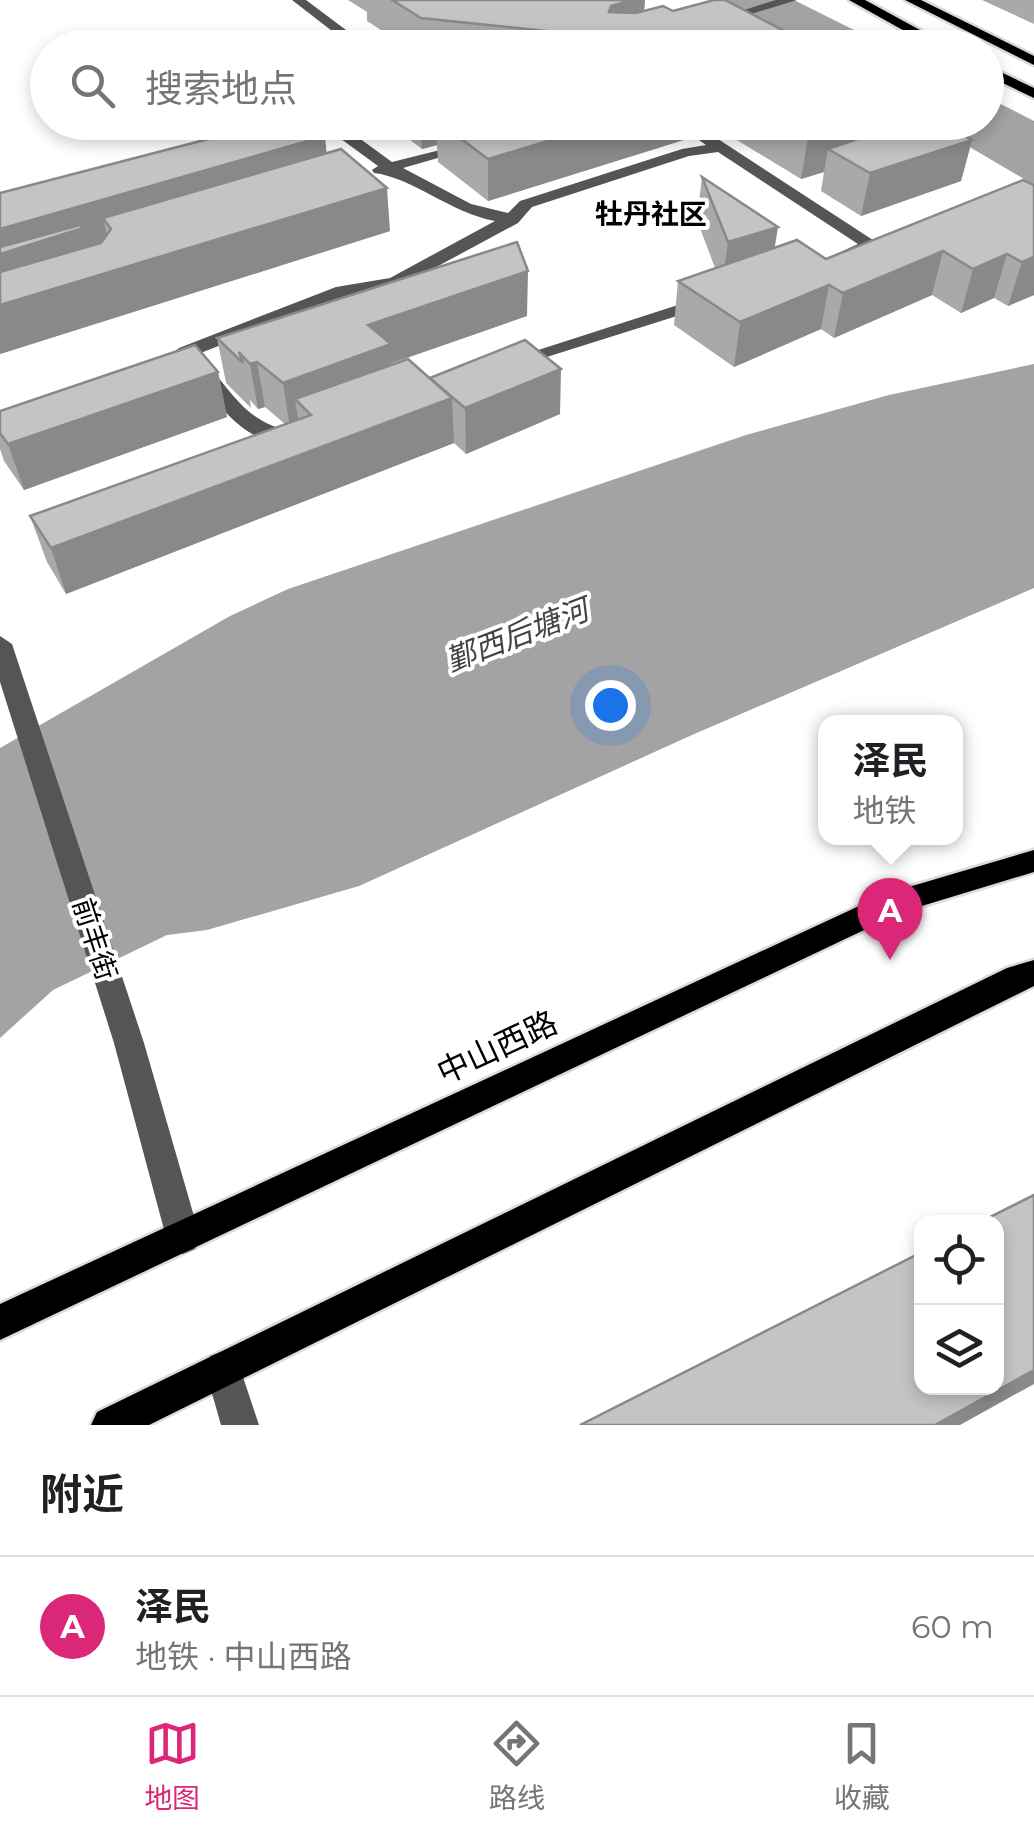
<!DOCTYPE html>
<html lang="zh">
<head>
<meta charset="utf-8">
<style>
  :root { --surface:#fff; --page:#f6f6f6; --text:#202124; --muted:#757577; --line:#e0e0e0; --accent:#db2777 }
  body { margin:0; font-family:Montserrat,"Noto Sans SC",sans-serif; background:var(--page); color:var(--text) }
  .controls { position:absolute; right:30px; bottom:30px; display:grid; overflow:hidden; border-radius:20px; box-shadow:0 5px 15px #0003 }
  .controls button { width:90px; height:90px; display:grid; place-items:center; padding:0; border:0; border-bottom:2px solid var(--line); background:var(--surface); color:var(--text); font:50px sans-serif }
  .you { position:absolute; left:610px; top:705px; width:35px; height:35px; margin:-25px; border:8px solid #fff; border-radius:50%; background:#1a73e8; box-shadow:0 0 0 15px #1a73e833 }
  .badge { display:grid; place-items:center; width:65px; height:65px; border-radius:50%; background:var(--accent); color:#fff; font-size:32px; font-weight:700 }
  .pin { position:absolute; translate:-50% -82px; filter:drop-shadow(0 2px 5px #0008) }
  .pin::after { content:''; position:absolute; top:52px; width:35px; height:30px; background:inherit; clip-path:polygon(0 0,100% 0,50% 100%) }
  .popup { position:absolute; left:818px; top:715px; width:145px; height:130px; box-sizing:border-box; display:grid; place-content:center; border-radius:20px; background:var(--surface); filter:drop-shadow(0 2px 8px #0005); font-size:32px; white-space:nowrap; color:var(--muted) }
  .popup b { font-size:38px; color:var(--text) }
  .popup::after { content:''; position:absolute; left:50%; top:100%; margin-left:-20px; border:20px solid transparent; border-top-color:var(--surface) }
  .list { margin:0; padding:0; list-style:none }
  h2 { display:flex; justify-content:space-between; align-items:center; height:130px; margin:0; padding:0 40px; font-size:42px }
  h2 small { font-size:32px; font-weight:400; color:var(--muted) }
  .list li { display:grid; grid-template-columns:65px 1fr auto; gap:30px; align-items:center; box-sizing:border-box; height:140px; padding:0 40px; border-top:2px solid var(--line) }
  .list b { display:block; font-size:38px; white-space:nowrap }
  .list p { margin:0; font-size:32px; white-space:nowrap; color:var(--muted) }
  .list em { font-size:32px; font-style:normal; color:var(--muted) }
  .icon { flex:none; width:55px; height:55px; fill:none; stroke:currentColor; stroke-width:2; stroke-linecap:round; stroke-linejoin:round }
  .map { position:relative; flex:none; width:1034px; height:1425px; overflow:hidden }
  .search { position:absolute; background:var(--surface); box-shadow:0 5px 15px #0003; left:30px; right:30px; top:30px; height:110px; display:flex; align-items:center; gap:25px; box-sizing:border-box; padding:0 35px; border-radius:55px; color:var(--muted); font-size:38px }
  .sheet { height:270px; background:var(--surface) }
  nav { display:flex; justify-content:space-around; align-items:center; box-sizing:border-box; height:140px; border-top:2px solid var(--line); background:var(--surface); font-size:28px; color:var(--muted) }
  nav a { display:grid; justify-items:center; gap:5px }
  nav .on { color:var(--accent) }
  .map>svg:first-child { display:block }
  .water { fill:#a3a3a3 }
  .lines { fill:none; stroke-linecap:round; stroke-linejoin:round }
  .major-casing { stroke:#dbdbdb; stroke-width:5 }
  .minor { fill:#555; fill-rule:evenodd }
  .major { fill:#000; fill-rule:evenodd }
  .wall { fill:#a9a9a9 }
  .shaded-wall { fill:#898989 }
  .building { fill:#c4c4c4; stroke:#898989; stroke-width:2.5 }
  .labels { text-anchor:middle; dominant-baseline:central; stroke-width:8; stroke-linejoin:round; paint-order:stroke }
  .far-quarter-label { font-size:28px; font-weight:bold; fill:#000; stroke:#fff }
  .street-label { font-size:28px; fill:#000; stroke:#fff }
  .water-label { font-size:30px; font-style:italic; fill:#444; stroke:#fff }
  .near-street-label { font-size:32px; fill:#000; stroke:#fff }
</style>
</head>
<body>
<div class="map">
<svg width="1034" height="1425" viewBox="0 0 1034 1425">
  <rect width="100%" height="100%" fill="#fff"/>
  <!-- water -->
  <path class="water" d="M725 0H794L888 47H806Z
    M987 97 1034 121V185L929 123 986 122Z
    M1034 364V588L692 735 359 886 207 930 167 935 53 990 0 1038V748L230 616 288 589 746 435 889 395Z"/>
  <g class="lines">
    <!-- major casing -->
    <g class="major-casing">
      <path id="major" d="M849 0H865L953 48H935Z
        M905 0H921L1034 56V65Z
        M986 65 1034 88V98L986 75Z
        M1034 850V872L902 912 0 1340V1304L885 894Z
        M1034 960V986L149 1425H91L97 1412 1007 968Z"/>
    </g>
    <!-- minor -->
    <path class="minor" d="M292 0H306L370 48H354Z
      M776 0H797L718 24 711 20Z
      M325 122H337L392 162 476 141V147L403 168 471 204 508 213 520 201 682 149 706 145 674 122H692L876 242 869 255 836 262V254L858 244 718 152 689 156 532 207 518 223 401 286 346 296 193 356 178 368H164V360L179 348 336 287 390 278 495 221C451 213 411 177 374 173L372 170 378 166 326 128Z
      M709 295 715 296V304L515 367 508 369 498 363Z
      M201 363 208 365C240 403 248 422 298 434V442C250 453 216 402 191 369Z
      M0 636 12 644 144 1043 200 1237 195 1249 183 1254 171 1249 166 1237 114 1043 0 682Z
      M223 1351 236 1356 259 1425H221L205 1369 210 1356Z"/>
    <!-- major -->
    <use href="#major" class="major"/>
  </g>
  <!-- wall -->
  <path class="wall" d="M348 0H645L644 11H673L817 48H409L367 21V12Z
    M982 0H1034V24Z
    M397 122H692L690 138 488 201 438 162 437 145 422 149 398 131Z
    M700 122H731L710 129Z
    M737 122H940L972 140 961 181 861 216 821 191 824 172 801 179 735 139Z
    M327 153 390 231 0 354V193Z
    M702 177 774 248 826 259 1034 185V295L1008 306 994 298 961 313 932 295 834 338 821 329 734 367 674 325 678 281 715 268 697 220Z
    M527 316 392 363V365L430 378 560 414 466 454 454 443 66 594 47 562 30 516 285 424 265 407 258 409 250 400 251 408 226 383 217 338Z
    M218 372 227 417 24 490 4 461 0 449V411Z"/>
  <!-- shaded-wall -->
  <path class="shaded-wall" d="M632 0H645L642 35 609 12 611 6Z
    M420 122H436L437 145 422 149Z
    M610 122H692L690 138 488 201V159Z
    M711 122H731L710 129Z
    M857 122H906L828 149 824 172 801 179 808 138Z
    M325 136 329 178 111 229 103 218 109 244 0 302V229Z
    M972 140 961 181 861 216 870 173Z
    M387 188 390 231 0 354V305Z
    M778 227 771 271 722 286 728 242Z
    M943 251 932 295 834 338 843 293Z
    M1007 254 994 298 961 313 973 269Z
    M1034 257V295L1008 306 1022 262Z
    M528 271 527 316 392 363 394 389 311 415 295 399 299 425 290 428 283 383 368 325Z
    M829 285 821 329 734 367 740 322Z
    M257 362 265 407 258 409 250 364Z
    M561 369 560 414 466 454 465 408Z
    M218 372 227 417 24 490 8 444Z
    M452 398 454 443 66 594 51 548Z
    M1034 1370V1384L960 1425H935Z"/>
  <!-- building -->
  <path class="building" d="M392 0H632L611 6 609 12 636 13 663 6 673 11 714 0H725L817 48H553L594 36 421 18Z
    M274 122H308L325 136 0 229V193Z
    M439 122H610L488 159Z
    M782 122H857L808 138Z
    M907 122H940L972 140 870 173 828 149Z
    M341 149 387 188 0 305V272L101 243 111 229 103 218Z
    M702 177 778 227 728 242Z
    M1023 180 1034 185V257L1022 262 1007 254 973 269 943 251 843 293 829 285 740 322 678 281 797 240 826 259Z
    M80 225 83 228 0 254V247Z
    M517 242 528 271 368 325 391 344 283 383 257 362 250 364 239 352 243 363 217 338Z
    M525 340 561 369 465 408 430 378Z
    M195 345 218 372 8 444 0 433V411Z
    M408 359 452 398 51 548 30 516 311 415 295 399Z
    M1034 1195V1370L935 1425H580L922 1252V1388H996V1222H980Z"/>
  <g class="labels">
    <!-- far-quarter labels -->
    <g class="far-quarter-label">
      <text x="651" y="214">牡丹社区</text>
    </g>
    <!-- street labels -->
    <g class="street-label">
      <text transform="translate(95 939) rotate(72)">前丰街</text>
    </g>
    <!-- water labels -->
    <g class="water-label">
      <text transform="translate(517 635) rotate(-21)">鄞西后塘河</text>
    </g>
    <!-- near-street labels -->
    <g class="near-street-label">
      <text transform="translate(497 1047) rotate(-25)">中山西路</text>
    </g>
  </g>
</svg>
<div class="controls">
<button><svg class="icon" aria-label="locate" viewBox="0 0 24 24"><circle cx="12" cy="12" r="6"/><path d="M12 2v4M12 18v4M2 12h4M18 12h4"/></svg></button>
<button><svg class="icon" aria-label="layers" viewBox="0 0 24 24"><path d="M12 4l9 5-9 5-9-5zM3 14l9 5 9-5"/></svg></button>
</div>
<div class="you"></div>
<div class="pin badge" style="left:890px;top:960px">A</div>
<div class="popup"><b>泽民</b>地铁</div>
<div class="search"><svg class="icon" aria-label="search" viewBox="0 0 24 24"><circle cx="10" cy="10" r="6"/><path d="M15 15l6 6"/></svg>搜索地点</div>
</div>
<section class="sheet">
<h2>附近<small></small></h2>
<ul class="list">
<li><span class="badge">A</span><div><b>泽民</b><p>地铁 · 中山西路</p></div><em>60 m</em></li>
</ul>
</section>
<nav>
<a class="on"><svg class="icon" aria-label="map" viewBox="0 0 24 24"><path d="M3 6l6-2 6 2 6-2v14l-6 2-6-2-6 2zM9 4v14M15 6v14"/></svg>地图</a>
<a><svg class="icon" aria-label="directions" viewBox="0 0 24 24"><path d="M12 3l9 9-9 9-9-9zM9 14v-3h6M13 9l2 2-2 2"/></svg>路线</a>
<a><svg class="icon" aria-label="saved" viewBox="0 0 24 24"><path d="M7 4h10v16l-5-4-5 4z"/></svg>收藏</a>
</nav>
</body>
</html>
